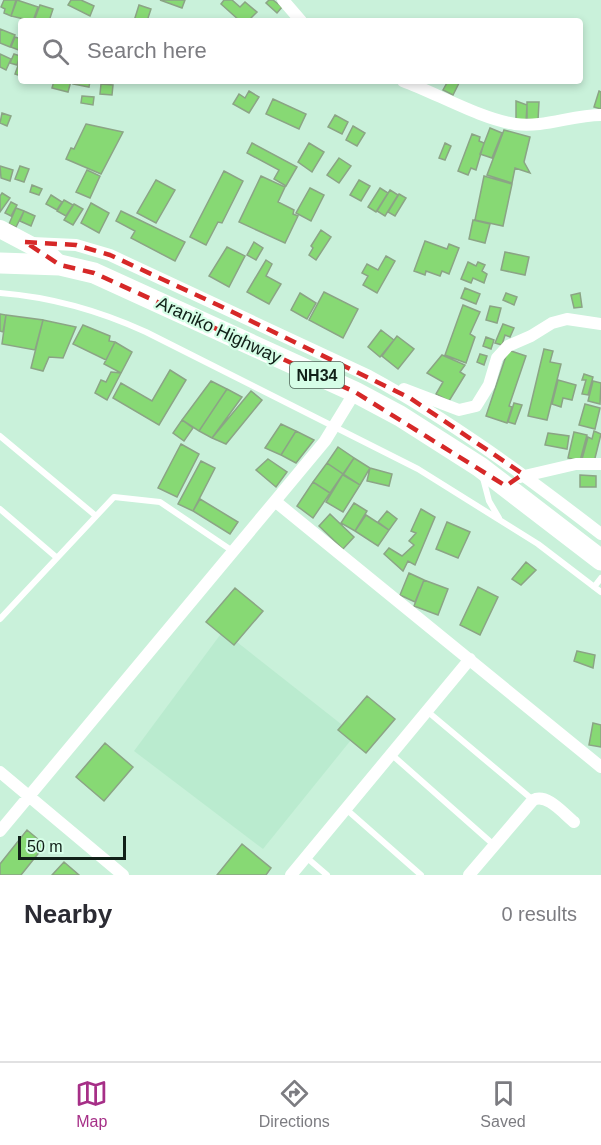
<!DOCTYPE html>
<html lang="en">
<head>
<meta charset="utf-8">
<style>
  :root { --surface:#fff; --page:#f2f2f3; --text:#2b2b33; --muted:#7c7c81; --line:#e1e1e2; --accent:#a62f87 }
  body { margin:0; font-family:Helvetica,sans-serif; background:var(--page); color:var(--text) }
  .scale { position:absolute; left:18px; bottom:15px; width:108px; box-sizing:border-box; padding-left:6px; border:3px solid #112018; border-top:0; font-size:16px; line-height:21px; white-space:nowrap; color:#112018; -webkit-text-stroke:4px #d6fee7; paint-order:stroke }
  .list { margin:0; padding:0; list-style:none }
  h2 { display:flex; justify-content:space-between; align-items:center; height:78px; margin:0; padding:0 24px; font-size:26px }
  h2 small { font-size:20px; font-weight:400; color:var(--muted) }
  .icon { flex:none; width:33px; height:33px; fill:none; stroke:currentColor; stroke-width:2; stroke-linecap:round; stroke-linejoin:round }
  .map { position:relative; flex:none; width:601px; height:875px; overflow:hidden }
  .search { position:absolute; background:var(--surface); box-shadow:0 3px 9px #0003; left:18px; right:18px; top:18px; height:66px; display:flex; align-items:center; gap:15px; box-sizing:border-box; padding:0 21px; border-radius:6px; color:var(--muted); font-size:22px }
  .sheet { height:186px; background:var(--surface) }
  nav { display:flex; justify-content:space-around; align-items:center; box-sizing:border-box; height:84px; border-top:2px solid var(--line); background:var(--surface); font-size:16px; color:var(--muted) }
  nav a { display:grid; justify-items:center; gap:3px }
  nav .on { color:var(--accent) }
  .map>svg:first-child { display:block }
  .built { fill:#baebcf }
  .building { fill:#87d974; stroke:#8ba485; stroke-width:1.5 }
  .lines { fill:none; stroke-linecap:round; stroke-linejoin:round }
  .service { stroke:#fff; stroke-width:6 }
  .minor { stroke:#fff; stroke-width:12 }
  .secondary { stroke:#fff; stroke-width:18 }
  .trunk { stroke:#fff; stroke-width:21 }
  .marked { fill:none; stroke:#d62828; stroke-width:4.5; stroke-dasharray:12 8; stroke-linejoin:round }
  .labels { text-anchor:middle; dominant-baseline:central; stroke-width:4.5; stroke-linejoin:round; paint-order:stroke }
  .shield { fill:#d6fee7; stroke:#4c6356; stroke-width:1.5 }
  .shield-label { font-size:16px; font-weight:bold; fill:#112018 }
  .street-label { font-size:18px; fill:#112018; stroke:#d6fee7 }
</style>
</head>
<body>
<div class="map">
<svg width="601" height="875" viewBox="0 0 601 875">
  <rect width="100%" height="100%" fill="#c9f1da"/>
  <!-- built -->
  <path class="built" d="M223 631 355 735 263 849 134 751Z"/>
  <!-- building -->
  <path class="building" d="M4 0H16L11 16 4 13 5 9 1 7Z
    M17 0 38 7 33 21 11 16Z
    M71 0H81L94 6 90 16 68 5Z
    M160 0H185L182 8Z
    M224 0H232L240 7 245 2 257 12 248 21H240L221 4Z
    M269 0H273L282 7 277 13 266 3Z
    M40 5 53 9 49 21H34Z
    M139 5 151 9 147 21H134Z
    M0 29 15 35 10 47 0 43Z
    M15 37 21 39V51L11 47Z
    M0 54 11 59 6 70 0 67Z
    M14 54 20 56 17 65 10 63Z
    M20 60 21 61V76L15 74Z
    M54 81H71L68 92 52 88Z
    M74 81H90L89 87 73 84Z
    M448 81 459 83 453 95 443 90Z
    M101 84 113 85 112 95 100 94Z
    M249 91 259 97 249 113 233 104 239 94 245 98Z
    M599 91 601 92V109L594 107Z
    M82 96 94 97 93 105 81 103Z
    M273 99 306 114 299 129 266 114Z
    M516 101 527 105 526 122H516Z
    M527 102H539L538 120 527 119Z
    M2 113 11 116 7 126 0 123Z
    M335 115 348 122 342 134 328 127Z
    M86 124 123 132 101 174 66 159 71 148 74 149Z
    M353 126 365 133 357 146 346 140Z
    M490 128 502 133 492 158 480 154Z
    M504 130 530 137 524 162 530 173 515 168 512 183 487 175Z
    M472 134 480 137 479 141 484 143 476 170 471 168 468 175 458 171Z
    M252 143 297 167 286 186 274 179 279 170 247 153Z
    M309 143 324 152 312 172 298 162Z
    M445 143 451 146 445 160 439 158Z
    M339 158 351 166 339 183 327 175Z
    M0 166 13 170 10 181 1 178Z
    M20 166 29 169 24 182 15 179Z
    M87 170 100 176 90 198 76 192Z
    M224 171 243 181 222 223 218 222 206 245 190 237Z
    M261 176 285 187 278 202 294 210 293 214 298 216 285 243 239 222Z
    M484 176 512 184 503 226 475 220Z
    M156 180 175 190 156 223 137 213Z
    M359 180 370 186 361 201 350 195Z
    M32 185 42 189 39 195 30 192Z
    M310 188 324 195 311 221 296 213Z
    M380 188 388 193 376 212 368 207Z
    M390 190 398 195 385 216 377 211Z
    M2 193 10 198 0 212V196Z
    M399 194 406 198 395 216 388 212Z
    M51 195 62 202 57 210 46 204Z
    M64 200 73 205 66 216 57 211Z
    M11 202 17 205 11 216 5 213Z
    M91 203 109 213 99 233 81 223Z
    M74 204 83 209 73 225 64 220Z
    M16 208 24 211 16 227 9 224Z
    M24 211 35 216 31 226 20 221Z
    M121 211 185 242 175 261 131 238 135 231 116 221Z
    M473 220 490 224 485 243 469 239Z
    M321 230 331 237 316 260 309 255 313 248 311 246Z
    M425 241 447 249 449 244 459 248 449 274 442 271 440 276 426 271 425 275 414 271Z
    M254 242 263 248 256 260 247 255Z
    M227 247 245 256 229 287 209 276Z
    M505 252 529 257 525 275 501 270Z
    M386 256 395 261 377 293 363 285 368 276 362 273 367 264 378 270Z
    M266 260 272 264 266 276 281 284 269 304 247 292Z
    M468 262 476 266 478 262 485 265 482 271 487 274 484 283 473 278 471 283 461 279Z
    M465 288 480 294 476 304 461 298Z
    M324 292 358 309 343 338 309 320Z
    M300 293 316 303 307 319 291 310Z
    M506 293 517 297 514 305 503 300Z
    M580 293 582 307 574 308 571 295Z
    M463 305 480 312 470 334 475 337 466 363 445 355Z
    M490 306 501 308 497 323 486 320Z
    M0 314 6 315 3 332 0 331Z
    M6 315 43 320 35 350 2 344Z
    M43 320 76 327 63 358 49 357 43 371 31 368Z
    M503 324 514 328 510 337 505 335 502 345 495 343Z
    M83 325 110 336 109 341 115 342 106 360 73 344Z
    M381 330 394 340 380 357 368 347Z
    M397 336 414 349 398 369 382 356Z
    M486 337 494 340 491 349 483 346Z
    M115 342 132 352 121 373 104 364Z
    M544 349 553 351 550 362 561 364 547 420 528 416Z
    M508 350 526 356 509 406 512 407 507 423 486 416Z
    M480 354 487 356 484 365 477 362Z
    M442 355 465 365 460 372 465 375 449 401 436 394 443 382 427 373Z
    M170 370 186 380 159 425 113 398 121 383 152 401Z
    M111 372 121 373 107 400 95 393 101 380 106 382Z
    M584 374 593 377 588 395 582 394 586 380H582Z
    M558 380 576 385 572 400 563 398 561 407 552 404Z
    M211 381 227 389 199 431 182 420Z
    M593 381 601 383 600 404 588 401Z
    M227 389 242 397 212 438 199 431Z
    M251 391 262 400 226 444 212 438Z
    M514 403 522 405 515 424 508 422Z
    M585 404 600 408 595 429 579 425Z
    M182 420 193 428 184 441 173 433Z
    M281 424 296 431 281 455 265 448Z
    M296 431 314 440 296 463 281 455Z
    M594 431 601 434 594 462 582 459 588 437 592 439Z
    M574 432 587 435 580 461 568 458Z
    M548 433 569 436 567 449 545 445Z
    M181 444 199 454 177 497 158 488Z
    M338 447 354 458 343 474 327 463Z
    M354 458 370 468 360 485 343 475Z
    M268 459 287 472 276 487 256 470Z
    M201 461 215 468 193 511 178 504Z
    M327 463 343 474 330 493 313 482Z
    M370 468 392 474 389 486 367 481Z
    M343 474 360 485 343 512 326 502Z
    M580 475 596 476V487H580Z
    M313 482 330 493 313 518 297 506Z
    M200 499 238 522 230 534 193 511Z
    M354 503 367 511 355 531 341 523Z
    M421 509 435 517 415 565 408 561 403 571 384 554 389 548 402 556 414 545 409 541 416 533 411 531Z
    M387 511 397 519 389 530 378 522Z
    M330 514 354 537 343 549 319 526Z
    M366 515 389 530 378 546 355 531Z
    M447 522 470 532 458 558 436 549Z
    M526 562 536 570 521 585 512 579Z
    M409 573 424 580 415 602 400 595Z
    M424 580 448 589 438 615 414 606Z
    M478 587 498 597 480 635 460 625Z
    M235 588 263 611 234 645 206 622Z
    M577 651 595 655 593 668 574 661Z
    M367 696 395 719 366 753 338 730Z
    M593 723 601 725V747L589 745Z
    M105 743 133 767 104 801 76 777Z
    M27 830 45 845 21 875H0V864Z
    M242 844 271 868 266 875H217Z
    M64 862 79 875H52Z"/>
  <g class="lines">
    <!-- service -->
    <path class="service" d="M0 293C51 297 100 311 146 332L418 469 538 544 601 592
      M0 436 96 516
      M483 478 489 501 499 518
      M0 509 56 557
      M594 587 601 578
      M0 619 114 497 160 502 234 552
      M427 711 533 800
      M391 754 494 845
      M346 809 421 875
      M306 857 327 875"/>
    <!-- minor -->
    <path class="minor" d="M283 0 301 21
      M403 81C436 93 481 119 515 124 544 128 572 115 601 115
      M32 243 76 245 110 255 369 376C452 421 527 477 601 534
      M404 389 459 410 476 406 489 385 497 358 508 346 531 336 552 323 567 319 601 324
      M520 477 576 464H601
      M276 502 601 767
      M0 772 123 875
      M0 831 325 441 355 392
      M291 875 470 659
      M469 875 533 800C547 793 563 813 574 822"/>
    <!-- secondary -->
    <path class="secondary" d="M0 229 51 256 60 265"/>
    <!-- trunk -->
    <path class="trunk" d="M0 263 60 265 94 273 355 392 400 416 480 467 601 560"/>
  </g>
  <!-- marked area -->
  <path class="marked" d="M25 242 76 245 110 255 218 305 410 398 523 474 506 486 355 392 94 273 60 265Z"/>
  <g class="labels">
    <!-- shield labels -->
    <rect class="shield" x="290" y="362" width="54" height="26" rx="4.5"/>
    <g class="shield-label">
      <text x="317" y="375">NH34</text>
    </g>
    <!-- street labels -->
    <g class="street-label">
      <text transform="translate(219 330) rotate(25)">Araniko Highway</text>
    </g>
  </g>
</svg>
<div class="scale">50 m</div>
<div class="search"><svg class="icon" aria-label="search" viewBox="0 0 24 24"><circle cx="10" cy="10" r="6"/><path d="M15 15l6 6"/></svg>Search here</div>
</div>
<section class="sheet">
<h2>Nearby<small>0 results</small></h2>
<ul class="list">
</ul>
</section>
<nav>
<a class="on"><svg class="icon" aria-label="map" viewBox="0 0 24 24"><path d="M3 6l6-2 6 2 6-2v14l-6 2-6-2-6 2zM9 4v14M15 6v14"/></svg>Map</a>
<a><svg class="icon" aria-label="directions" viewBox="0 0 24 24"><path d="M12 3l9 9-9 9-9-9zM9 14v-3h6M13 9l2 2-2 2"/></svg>Directions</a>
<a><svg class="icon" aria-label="saved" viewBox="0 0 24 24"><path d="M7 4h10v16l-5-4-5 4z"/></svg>Saved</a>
</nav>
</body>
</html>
